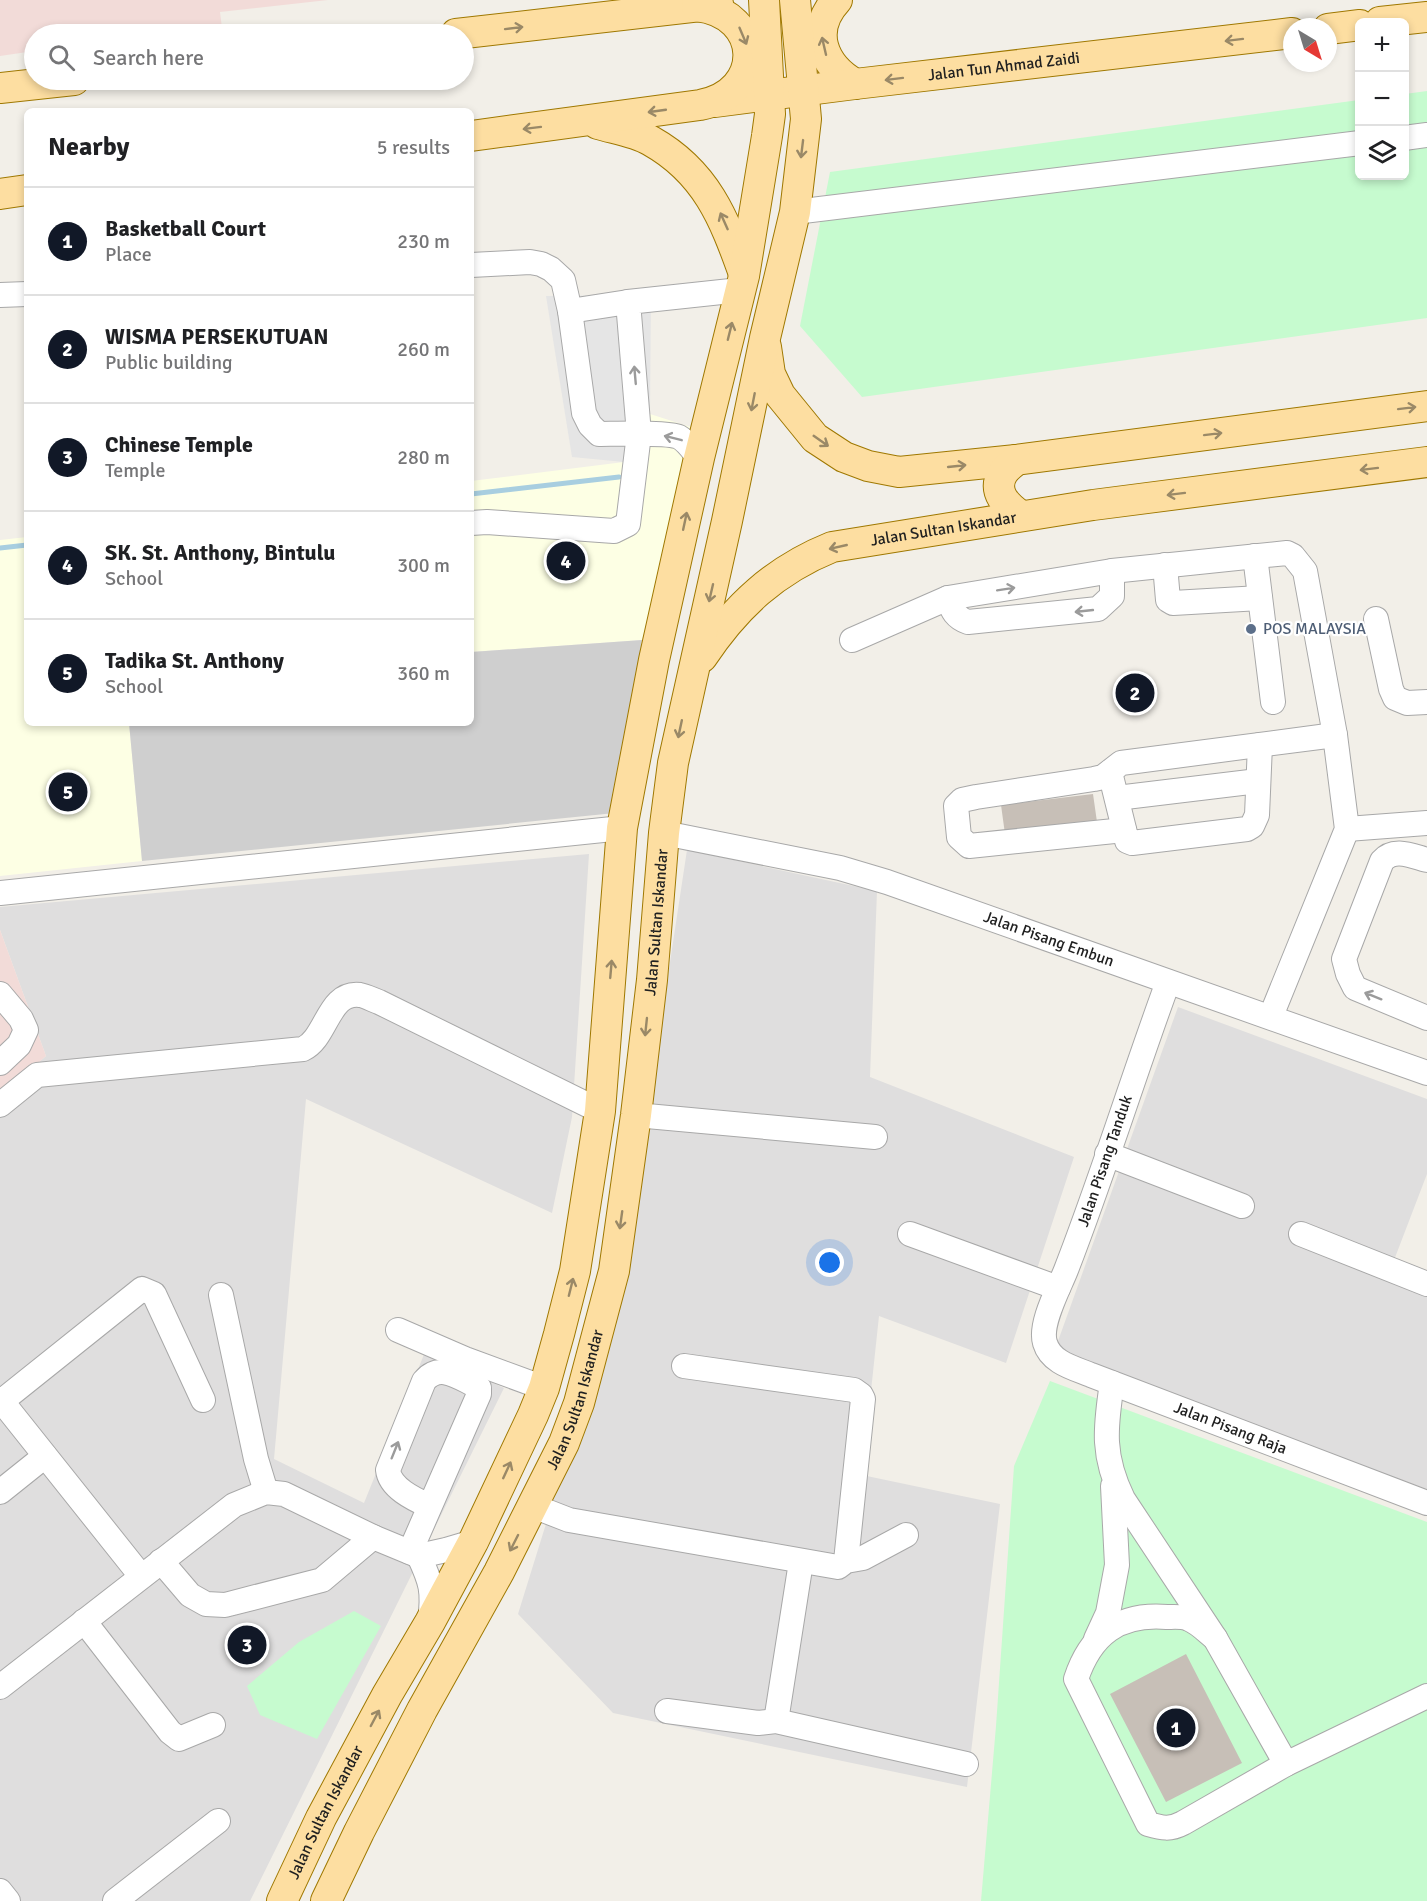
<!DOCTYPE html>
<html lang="en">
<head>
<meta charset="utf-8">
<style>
  :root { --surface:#fff; --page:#f6f6f6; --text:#202124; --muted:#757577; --line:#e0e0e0; --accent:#111827 }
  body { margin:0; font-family:Signika,sans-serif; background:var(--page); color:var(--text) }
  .controls { position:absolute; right:18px; top:18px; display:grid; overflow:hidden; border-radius:9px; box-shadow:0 3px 9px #0003 }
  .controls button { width:54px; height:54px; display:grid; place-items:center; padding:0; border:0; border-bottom:2px solid var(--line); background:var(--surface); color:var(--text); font:30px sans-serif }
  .compass { position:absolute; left:1283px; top:18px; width:54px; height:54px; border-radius:50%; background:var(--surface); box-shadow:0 3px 9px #0003; rotate:142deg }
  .you { position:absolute; left:830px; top:1263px; width:21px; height:21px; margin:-15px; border:4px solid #fff; border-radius:50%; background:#1a73e8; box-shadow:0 0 0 9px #1a73e833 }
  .badge { display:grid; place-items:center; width:39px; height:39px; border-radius:50%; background:var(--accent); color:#fff; font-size:20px; font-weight:700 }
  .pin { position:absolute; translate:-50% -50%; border:3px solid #fff; box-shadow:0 2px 6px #0006 }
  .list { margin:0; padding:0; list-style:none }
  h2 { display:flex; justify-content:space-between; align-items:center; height:78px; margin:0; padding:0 24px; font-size:26px }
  h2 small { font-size:20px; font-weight:400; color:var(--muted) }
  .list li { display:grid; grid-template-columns:39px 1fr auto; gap:18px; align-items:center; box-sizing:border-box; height:108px; padding:0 24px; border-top:2px solid var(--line) }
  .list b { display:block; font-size:22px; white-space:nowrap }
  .list p { margin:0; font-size:20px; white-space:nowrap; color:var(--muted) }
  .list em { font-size:20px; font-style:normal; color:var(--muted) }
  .icon { flex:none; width:33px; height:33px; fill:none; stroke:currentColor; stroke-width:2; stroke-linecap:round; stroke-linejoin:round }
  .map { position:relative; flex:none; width:1427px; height:1901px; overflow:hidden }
  .search { position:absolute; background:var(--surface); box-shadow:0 3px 9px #0003; left:24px; top:24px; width:450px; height:66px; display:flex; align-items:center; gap:15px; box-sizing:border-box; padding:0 21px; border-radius:33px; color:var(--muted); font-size:22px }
  .panel { position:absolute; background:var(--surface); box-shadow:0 3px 9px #0003; left:24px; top:108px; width:450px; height:618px; border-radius:9px }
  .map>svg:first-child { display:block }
  .residential { fill:#dfdede }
  .commercial { fill:#f2dbd8 }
  .education { fill:#fdffe4 }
  .religious { fill:#cfcfcf }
  .park { fill:#c6fbcf }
  .parking { fill:#e5e5e5 }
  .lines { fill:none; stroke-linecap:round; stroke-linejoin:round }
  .stream { stroke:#a8cee0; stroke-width:5 }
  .building { fill:#c7bfb7 }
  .minor-casing { stroke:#a8a8a8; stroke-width:26 }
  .major-casing { stroke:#9f7800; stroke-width:32 }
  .minor { stroke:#fff; stroke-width:24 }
  .major { stroke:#fddea1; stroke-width:30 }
  .oneway { stroke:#9a8967 }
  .oneway2 { stroke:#9b9b9b }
  .service-dot { fill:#5c6f8a; stroke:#fff; stroke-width:2 }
  .labels { text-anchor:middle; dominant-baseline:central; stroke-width:4.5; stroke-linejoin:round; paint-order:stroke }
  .street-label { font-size:16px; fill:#212121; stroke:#fff }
  .service-label { font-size:16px; fill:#4e5e75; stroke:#fff; text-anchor:start }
</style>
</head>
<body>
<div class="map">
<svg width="1427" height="1901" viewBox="0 0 1427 1901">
  <rect width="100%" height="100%" fill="#f2efe8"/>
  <!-- residential -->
  <path class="residential" d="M687 850 877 891 870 1077 1074 1157 1006 1363 879 1316 862 1475 1000 1504 967 1787 613 1713 518 1614 622 1279Z
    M589 854 572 1117 552 1213 306 1099 274 1459 364 1503 425 1352 504 1388 250 1901H0V1096L46 1056 0 930V907Z
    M1178 1007 1427 1099V1174L1391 1268 1427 1282V1489L1053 1355Z"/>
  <!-- commercial -->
  <path class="commercial" d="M0 0H328L220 12 222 28 167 34H34V51L0 56Z
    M0 930 46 1056 0 1096Z"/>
  <!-- education -->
  <path class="education" d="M650 414 694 428 642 640 471 652V481L624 462Z
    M27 537V723H129L142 861 0 876V540Z"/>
  <!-- religious -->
  <path class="religious" d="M642 640 615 813 142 861 129 723H471V652Z"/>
  <!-- park -->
  <path class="park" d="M1427 91V318L862 397 800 326 830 172 1359 100 1360 176H1404L1405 94Z
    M1050 1381 1427 1522V1901H981L996 1726 1014 1466Z
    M354 1611 381 1626 317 1739 260 1715 247 1686 299 1642Z"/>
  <!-- parking -->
  <path class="parking" d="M651 295 650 414 624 462 572 457 546 296Z"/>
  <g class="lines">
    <!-- stream -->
    <path class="stream" d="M471 494 619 477
      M0 548 27 545"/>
  </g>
  <!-- building -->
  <path class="building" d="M1093 794 1097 822 1005 834 1001 805Z
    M1186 1654 1242 1763 1166 1802 1110 1694Z"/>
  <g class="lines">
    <!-- minor casing -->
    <g class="minor-casing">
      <g id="minor">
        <path d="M1404 138 1427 135"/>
        <path d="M795 212 1360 143"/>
        <path d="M471 265 530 262 541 264 551 269 563 280 570 311 584 413 590 425 599 434C614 434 668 432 679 437 688 442 693 451 699 458"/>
        <path d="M0 295 27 294"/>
        <path d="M570 311 628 302"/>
        <path d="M471 523 487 522 614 531 628 524 639 434 628 302 740 290"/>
        <path d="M1255 556 1273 702"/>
        <path d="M1165 565 1168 600 1173 603 1260 598"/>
        <path d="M948 598C952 611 956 618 968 622L1098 609 1112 596V571"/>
        <path d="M1376 619 1391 689 1395 698 1407 703 1427 702"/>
        <path d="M852 640 948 598 1112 571 1287 553 1293 556 1305 571 1335 735 1347 829 1271 1016"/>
        <path d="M1110 772 1127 841 1132 843 1247 829 1252 826 1257 815 1260 745"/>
        <path d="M1117 798 1258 781"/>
        <path d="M1347 829 1427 823"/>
        <path d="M1124 830 969 846 959 837 956 806 962 800 976 797 1094 779 1103 777 1121 763 1335 735"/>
        <path id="s1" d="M664 833 840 868 887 882 1427 1073"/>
        <path d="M1427 860C1412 856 1394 847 1382 861L1344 959 1348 974 1355 988 1427 1018"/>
        <path d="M0 893 622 828"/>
        <path id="s2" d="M1168 982C1133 1077 1103 1175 1066 1270 1059 1288 1039 1324 1045 1343 1051 1363 1074 1368 1091 1375L1427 1503"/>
        <path d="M0 994 21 1019 26 1030 19 1045 0 1063"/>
        <path d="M0 1105 37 1075 303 1049C327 1038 328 991 360 995 366 996 373 1000 379 1002L600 1111"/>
        <path d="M636 1115 875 1137"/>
        <path d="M1107 1154 1242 1206"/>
        <path d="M910 1234 1058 1288"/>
        <path d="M1301 1234 1427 1284"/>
        <path d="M221 1295 256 1459 266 1492"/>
        <path d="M398 1330 465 1359 544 1388"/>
        <path d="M684 1366 854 1390 861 1395 863 1399 846 1561"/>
        <path d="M1112 1383C1105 1429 1102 1456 1123 1499L1215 1638 1286 1764"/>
        <path d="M0 1399 141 1576"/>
        <path d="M2 1401 142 1289 154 1294 203 1400"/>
        <path d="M0 1492 45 1456"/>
        <path d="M533 1506 569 1520 838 1567 846 1561 863 1558 906 1535"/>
        <path d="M410 1552 479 1394V1388L477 1386C459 1378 440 1362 424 1381L388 1470C390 1488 414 1499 429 1506"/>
        <path d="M419 1556C431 1582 434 1591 430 1620"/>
        <path d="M419 1556 446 1550 473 1542"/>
        <path d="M161 1561 190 1595 206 1604 225 1605 322 1580 373 1537"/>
        <path d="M84 1621 170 1732 179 1739 213 1725"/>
        <path d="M1215 1638C1207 1632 1199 1623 1189 1619 1183 1616 1173 1617 1167 1617 1119 1613 1091 1634 1076 1679L1148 1824C1162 1828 1170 1830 1183 1823L1286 1764 1427 1696"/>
        <path d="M1096 1639 1108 1613 1117 1565 1113 1486"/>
        <path d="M0 1687 234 1505 266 1492 284 1494 373 1537 419 1556"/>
        <path d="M667 1711 758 1723 776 1721 966 1764"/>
        <path d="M776 1721 801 1562"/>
        <path d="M0 1891 8 1901"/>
        <path d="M115 1901 218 1821"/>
      </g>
    </g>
    <!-- major casing -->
    <g class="major-casing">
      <g id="major">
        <path d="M837 0C809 30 822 65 855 84"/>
        <path d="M1380 22 1427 17"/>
        <path d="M1328 29 1360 25"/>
        <path d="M456 34 718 4"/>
        <path d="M0 88 74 80"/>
        <path id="s3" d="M715 102 855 84 1292 33"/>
        <path d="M598 124C615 129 636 132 651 141 706 172 724 218 744 274"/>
        <path d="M471 136 700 105C766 93 764 14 697 6"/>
        <path d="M0 194 27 190"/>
        <path d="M766 347 770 374 780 395 815 438 844 457 868 466 899 472 1016 460 1427 406"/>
        <path d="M1016 460C1012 464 1006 468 1003 473 991 492 1008 507 1021 516"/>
        <path id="s4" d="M702 657C736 606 775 570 832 547L1093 505 1427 462"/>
        <path id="s5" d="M282 1901 321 1818 387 1695 430 1622 473 1542 533 1415 544 1388 559 1334 575 1271 600 1111 622 828 654 660 699 458 744 276 767 136 770 114 764 0"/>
        <path id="s6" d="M326 1901 359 1832 422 1710 499 1572 564 1443 579 1403 614 1271 636 1115 652 980 664 833 673 763 727 521 765 338 795 212 806 119 795 0"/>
      </g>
    </g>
    <!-- minor -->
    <use href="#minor" class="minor"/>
    <!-- major -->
    <use href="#major" class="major"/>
  </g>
  <!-- one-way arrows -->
  <defs><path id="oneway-shaft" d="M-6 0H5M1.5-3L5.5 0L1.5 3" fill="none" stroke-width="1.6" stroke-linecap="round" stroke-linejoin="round" transform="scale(1.5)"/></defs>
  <g class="oneway">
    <use href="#oneway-shaft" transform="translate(514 28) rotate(-7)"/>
    <use href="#oneway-shaft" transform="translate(743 36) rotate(67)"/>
    <use href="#oneway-shaft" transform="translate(1234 40) rotate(173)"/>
    <use href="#oneway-shaft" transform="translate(824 46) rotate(-103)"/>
    <use href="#oneway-shaft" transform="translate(894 79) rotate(173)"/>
    <use href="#oneway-shaft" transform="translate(657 111) rotate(172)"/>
    <use href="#oneway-shaft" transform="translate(532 128) rotate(173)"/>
    <use href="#oneway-shaft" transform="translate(802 149) rotate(97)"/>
    <use href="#oneway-shaft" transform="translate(724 221) rotate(-114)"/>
    <use href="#oneway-shaft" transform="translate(730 331) rotate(-76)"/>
    <use href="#oneway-shaft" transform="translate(753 402) rotate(101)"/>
    <use href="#oneway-shaft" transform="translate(1407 408) rotate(-7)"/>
    <use href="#oneway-shaft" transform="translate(1213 434) rotate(-7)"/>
    <use href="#oneway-shaft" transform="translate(821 441) rotate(35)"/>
    <use href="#oneway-shaft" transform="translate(957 466) rotate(-6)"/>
    <use href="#oneway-shaft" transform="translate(1369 469) rotate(173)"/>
    <use href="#oneway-shaft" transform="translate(1176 494) rotate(173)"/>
    <use href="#oneway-shaft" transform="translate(685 521) rotate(-78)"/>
    <use href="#oneway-shaft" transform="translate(838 547) rotate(167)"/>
    <use href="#oneway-shaft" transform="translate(711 593) rotate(103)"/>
    <use href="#oneway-shaft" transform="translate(680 729) rotate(102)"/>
    <use href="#oneway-shaft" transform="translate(611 969) rotate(-85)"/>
    <use href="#oneway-shaft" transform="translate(646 1027) rotate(96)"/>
    <use href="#oneway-shaft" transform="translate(621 1220) rotate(98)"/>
    <use href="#oneway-shaft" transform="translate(571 1287) rotate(-76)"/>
    <use href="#oneway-shaft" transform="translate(507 1470) rotate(-65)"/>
    <use href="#oneway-shaft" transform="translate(514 1543) rotate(117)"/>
    <use href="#oneway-shaft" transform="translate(375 1718) rotate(-62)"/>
  </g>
  <g class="oneway2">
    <use href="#oneway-shaft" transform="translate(635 375) rotate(-95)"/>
    <use href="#oneway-shaft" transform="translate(673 438) rotate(-166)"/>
    <use href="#oneway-shaft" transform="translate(1006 589) rotate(-9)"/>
    <use href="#oneway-shaft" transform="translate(1084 611) rotate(174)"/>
    <use href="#oneway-shaft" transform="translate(1373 996) rotate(-158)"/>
    <use href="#oneway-shaft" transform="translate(395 1450) rotate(-68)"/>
  </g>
  <!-- markers -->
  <circle class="service-dot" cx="1251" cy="629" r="6"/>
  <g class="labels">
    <!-- street labels -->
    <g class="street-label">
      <text stroke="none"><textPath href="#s3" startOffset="291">Jalan Tun Ahmad Zaidi</textPath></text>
      <text stroke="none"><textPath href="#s4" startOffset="286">Jalan Sultan Iskandar</textPath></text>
      <text stroke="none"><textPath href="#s6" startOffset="1047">Jalan Sultan Iskandar</textPath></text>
      <text stroke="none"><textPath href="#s1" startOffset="400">Jalan Pisang Embun</textPath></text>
      <text transform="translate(1105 1161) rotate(-71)">Jalan Pisang Tanduk</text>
      <text stroke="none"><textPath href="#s6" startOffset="561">Jalan Sultan Iskandar</textPath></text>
      <text stroke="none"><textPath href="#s2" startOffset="590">Jalan Pisang Raja</textPath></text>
      <text stroke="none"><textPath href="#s5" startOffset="99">Jalan Sultan Iskandar</textPath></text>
    </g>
    <!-- service labels -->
    <g class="service-label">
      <text x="1263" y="629">POS MALAYSIA</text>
    </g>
  </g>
</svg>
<div class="controls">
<button>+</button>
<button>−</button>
<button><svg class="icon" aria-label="layers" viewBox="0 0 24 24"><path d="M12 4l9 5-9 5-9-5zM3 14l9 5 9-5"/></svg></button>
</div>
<svg class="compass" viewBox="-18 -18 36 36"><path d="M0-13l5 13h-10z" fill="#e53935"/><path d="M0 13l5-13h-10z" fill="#757577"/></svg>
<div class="you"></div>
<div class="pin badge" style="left:1176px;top:1728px">1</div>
<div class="pin badge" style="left:1135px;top:693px">2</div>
<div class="pin badge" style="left:247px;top:1645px">3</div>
<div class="pin badge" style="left:566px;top:561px">4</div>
<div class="pin badge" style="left:68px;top:792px">5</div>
<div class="search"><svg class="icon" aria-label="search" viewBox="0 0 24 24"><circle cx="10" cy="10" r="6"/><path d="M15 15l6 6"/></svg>Search here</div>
<section class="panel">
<h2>Nearby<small>5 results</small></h2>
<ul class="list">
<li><span class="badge">1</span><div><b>Basketball Court</b><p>Place</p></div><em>230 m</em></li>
<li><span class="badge">2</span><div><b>WISMA PERSEKUTUAN</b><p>Public building</p></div><em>260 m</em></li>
<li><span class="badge">3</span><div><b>Chinese Temple</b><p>Temple</p></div><em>280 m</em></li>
<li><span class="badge">4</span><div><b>SK. St. Anthony, Bintulu</b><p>School</p></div><em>300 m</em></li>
<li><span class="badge">5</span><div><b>Tadika St. Anthony</b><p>School</p></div><em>360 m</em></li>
</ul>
</section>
</div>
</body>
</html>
